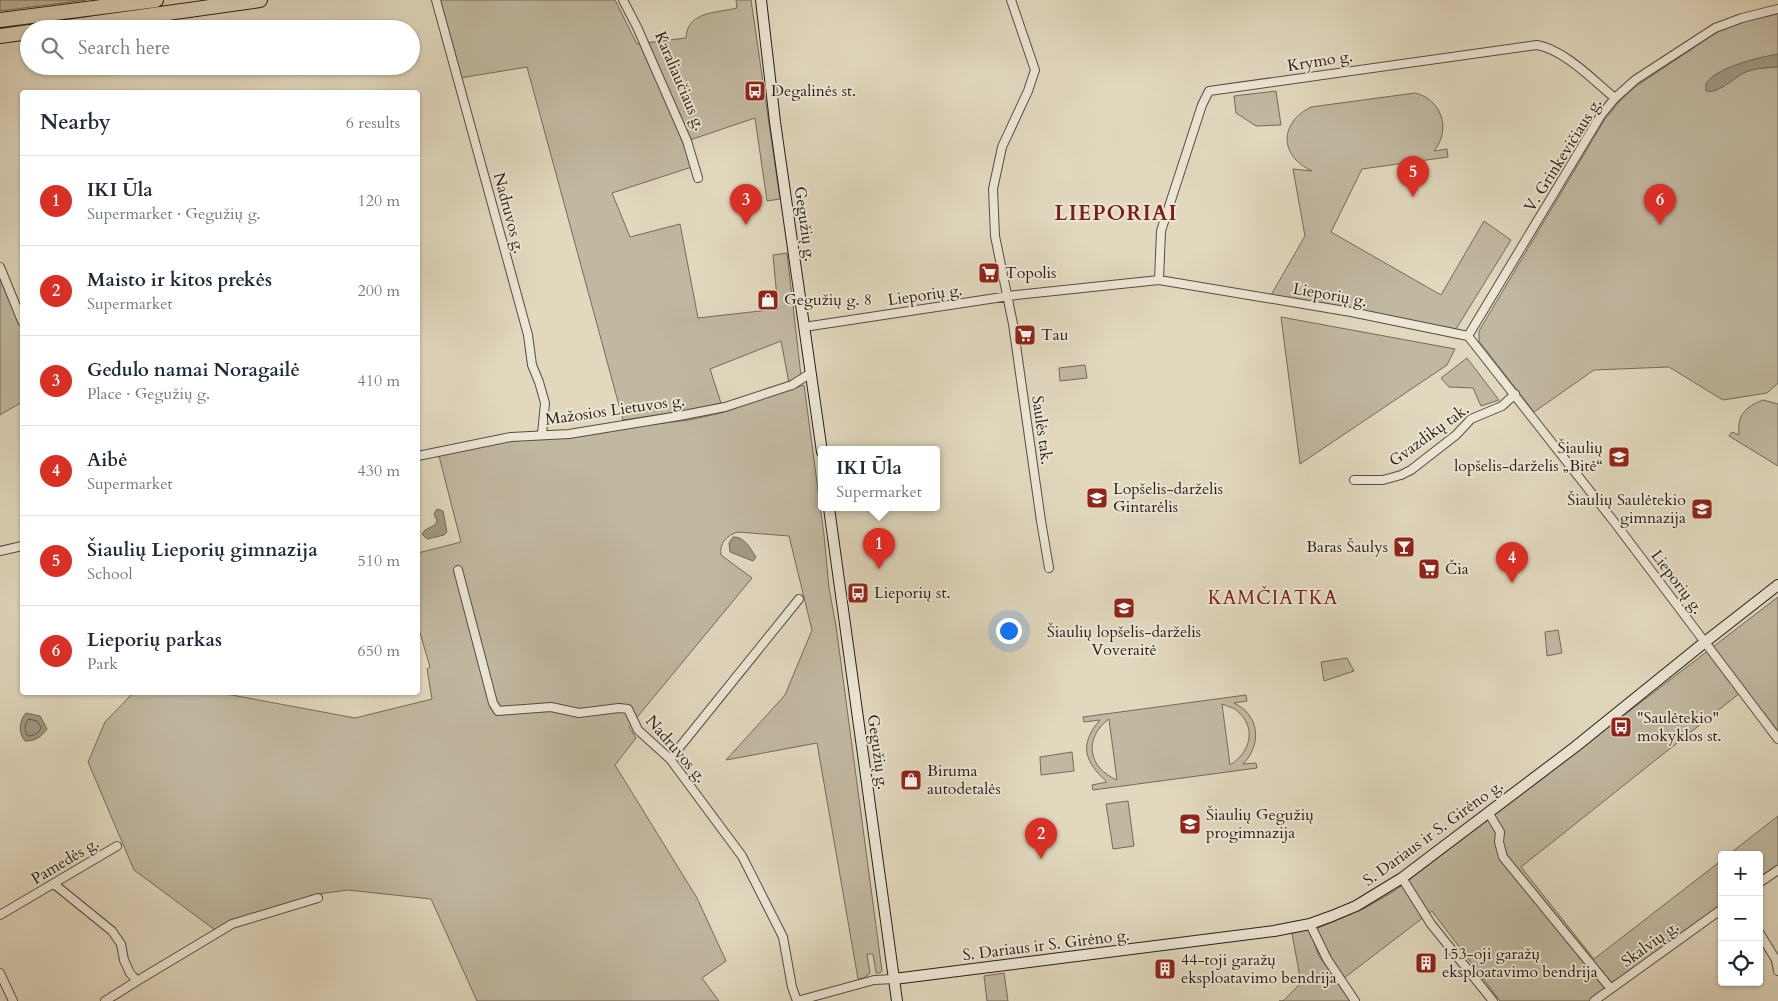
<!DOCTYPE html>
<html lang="en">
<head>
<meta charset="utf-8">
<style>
  :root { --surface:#fff; --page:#f2f2f3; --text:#1f2937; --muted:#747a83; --line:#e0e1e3; --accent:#d93025 }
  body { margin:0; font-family:Cardo,serif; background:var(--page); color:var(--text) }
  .controls { position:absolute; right:15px; bottom:15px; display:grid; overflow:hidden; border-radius:5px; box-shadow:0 1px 4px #0004 }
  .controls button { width:45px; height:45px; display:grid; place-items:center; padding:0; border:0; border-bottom:1px solid var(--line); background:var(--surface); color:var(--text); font:25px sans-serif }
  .you { position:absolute; left:1008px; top:630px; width:18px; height:18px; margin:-12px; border:4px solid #fff; border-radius:50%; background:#1a73e8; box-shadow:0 0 0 8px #1a73e833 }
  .badge { display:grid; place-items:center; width:32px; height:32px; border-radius:50%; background:var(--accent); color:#fff; font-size:16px; font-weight:700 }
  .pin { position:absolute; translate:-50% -41px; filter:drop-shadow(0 1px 2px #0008) }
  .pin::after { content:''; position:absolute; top:26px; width:18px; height:15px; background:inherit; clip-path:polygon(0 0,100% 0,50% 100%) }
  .popup { position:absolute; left:818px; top:446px; width:122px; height:65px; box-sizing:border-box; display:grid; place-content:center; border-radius:5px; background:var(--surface); filter:drop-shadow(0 1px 4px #0005); font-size:16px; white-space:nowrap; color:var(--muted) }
  .popup b { font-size:19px; color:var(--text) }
  .popup::after { content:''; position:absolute; left:50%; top:100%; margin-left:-10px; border:10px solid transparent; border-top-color:var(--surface) }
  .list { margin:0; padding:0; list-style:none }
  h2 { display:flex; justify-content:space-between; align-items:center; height:65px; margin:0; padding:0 20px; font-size:21px }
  h2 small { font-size:16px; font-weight:400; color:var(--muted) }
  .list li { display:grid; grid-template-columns:32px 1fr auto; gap:15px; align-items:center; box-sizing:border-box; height:90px; padding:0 20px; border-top:1px solid var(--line) }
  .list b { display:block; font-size:19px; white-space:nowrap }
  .list p { margin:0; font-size:16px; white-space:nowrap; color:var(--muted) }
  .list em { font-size:16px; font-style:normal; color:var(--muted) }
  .icon { flex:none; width:28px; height:28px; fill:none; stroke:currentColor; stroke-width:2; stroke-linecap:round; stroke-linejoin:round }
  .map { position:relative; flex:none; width:1778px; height:1001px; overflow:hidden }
  .search { position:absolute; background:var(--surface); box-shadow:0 1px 4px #0004; left:20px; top:20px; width:400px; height:55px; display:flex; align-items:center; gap:12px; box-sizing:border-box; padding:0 18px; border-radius:28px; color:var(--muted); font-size:19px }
  .panel { position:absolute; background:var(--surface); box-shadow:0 1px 4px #0004; left:20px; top:90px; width:400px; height:605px; border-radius:5px }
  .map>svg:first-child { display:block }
  .green { fill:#c1b8a1; stroke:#746a5b; fill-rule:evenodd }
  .water { fill:#a29885; stroke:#716758 }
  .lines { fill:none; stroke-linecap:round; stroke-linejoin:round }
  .shore { stroke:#645a4d; stroke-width:1 }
  .street-casing { stroke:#564c3f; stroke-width:10 }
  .secondary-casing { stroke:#271d15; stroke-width:12 }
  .highway-casing { stroke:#271d15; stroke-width:16 }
  .street { stroke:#ece6d5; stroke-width:8 }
  .secondary { stroke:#ece6d5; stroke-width:10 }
  .highway { stroke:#e1d8be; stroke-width:14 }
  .labels { text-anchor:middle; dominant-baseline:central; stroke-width:4; stroke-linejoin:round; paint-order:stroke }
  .street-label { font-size:16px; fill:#271d15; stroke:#ece6d5 }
  .poi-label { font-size:16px; fill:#271d15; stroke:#ece6d5; text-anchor:start }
  .quarter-label { font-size:19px; letter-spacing:1px; fill:#7a1f14; stroke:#ece6d5 }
  .district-label { font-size:21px; font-weight:bold; letter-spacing:1px; fill:#7a1f14; stroke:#ece6d5 }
</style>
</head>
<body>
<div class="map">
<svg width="1778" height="1001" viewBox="0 0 1778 1001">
  <rect width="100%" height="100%" fill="#e1d8be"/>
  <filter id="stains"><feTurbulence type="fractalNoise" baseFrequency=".004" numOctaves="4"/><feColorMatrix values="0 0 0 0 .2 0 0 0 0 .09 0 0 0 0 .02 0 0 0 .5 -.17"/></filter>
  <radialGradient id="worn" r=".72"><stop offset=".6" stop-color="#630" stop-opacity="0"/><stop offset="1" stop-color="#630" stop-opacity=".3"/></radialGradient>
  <!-- green -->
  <path class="green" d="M0 0H86L0 11Z
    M440 0H615L637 44 686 38C687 11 717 13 737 8L736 0H751L780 199 767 201 755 118 687 141 695 166 612 193 630 237 680 224 698 318 778 309 773 255 787 253 801 376 789 383 781 341 710 369 721 403 684 411 623 420 527 67 460 78Z
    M1778 12V383L1767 393 1723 400 1669 367 1594 370 1534 412 1479 341V331L1605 119 1620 101 1635 87 1720 30 1743 20Z
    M1276 91 1281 125 1256 126 1236 113 1234 96Z
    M1415 93C1441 99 1452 129 1434 151L1447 149 1448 157 1362 169 1331 232 1441 295 1484 221 1511 240 1456 329 1271 295 1305 236 1293 169 1312 171C1279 156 1279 123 1311 107Z
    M0 277 22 330V402L0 415Z
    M1281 317 1455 349 1447 365 1300 464Z
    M1467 358 1499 400 1481 406 1473 388 1449 387 1441 378Z
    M1085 365 1087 378 1060 381 1059 368Z
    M804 385 824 535 829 588 836 626 882 971 880 973H876L873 954H867L870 973 864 978 858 979 817 743 726 760 785 695 812 630 789 536 738 532C727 535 719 543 721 555L752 578 629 727 636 738 615 765 697 898 726 961 702 978 719 1001H477L431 899 348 890 318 894 215 930 134 870 88 762 105 722 133 693H221L355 718 432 699 427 669 430 667 418 626V553L461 542 439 456 503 442 689 420 721 413Z
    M1763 400 1778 404V466L1729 436 1732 432 1739 435C1737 415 1745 407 1763 400Z
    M1778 597V731L1745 689 1521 867 1594 959 1722 860V905L1589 1001H1500L1432 911 1344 978 1328 953 1316 929 1365 908 1396 890Z
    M1558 630 1562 653 1547 656 1545 632Z
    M1347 658 1354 671 1324 681 1321 662Z
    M1246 695 1247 701 1234 703C1260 715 1262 745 1243 764L1256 763 1257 768 1093 790 1092 785 1107 782C1085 762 1078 745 1100 720L1084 722 1083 717ZM1222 704C1227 706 1232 707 1236 710 1258 727 1250 753 1230 765ZM1109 719 1117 780C1088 768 1083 738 1109 719Z
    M1072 752 1074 771 1041 775 1040 757Z
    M1128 801 1134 846 1113 849 1106 804Z
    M1778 816V865L1759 878V855H1728Z
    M1309 929 1319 956 1351 1001H1279H1283L1301 983 1292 933Z
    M1004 973 1008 1001H987L984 976Z"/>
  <!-- water -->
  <path class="water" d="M1778 54V67C1766 68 1752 68 1742 74 1731 80 1718 94 1706 91V83C1720 66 1757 58 1778 54Z
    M437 509 443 511 447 532 444 535 427 539 422 534 425 530 435 525 437 521 434 514Z
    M733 537C744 536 750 548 756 557L753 561 730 552 729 543Z
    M26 713 40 716 47 729C41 737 36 741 25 741 18 733 19 721 26 713Z"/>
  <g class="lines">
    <!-- shore -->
    <path class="shore" d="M29 719 37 721 41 727C40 733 33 736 28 736 24 731 24 723 29 719Z"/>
    <!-- street casing -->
    <g class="street-casing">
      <path id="street" d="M436 0 528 335 532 365 539 382 545 403 542 434
        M623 0 637 27 687 141 698 178
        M1011 0 1035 70 1028 91 1002 147 993 189 995 236 1013 324 1041 521 1049 568
        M0 267 22 321
        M1159 280 1161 231 1202 105 1209 91 1537 45C1565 50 1594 81 1615 98
        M804 327 1016 295 1159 280 1351 312 1468 336 1615 523 1778 739
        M1468 336 1601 115 1615 98 1635 80 1715 28 1742 18 1778 9
        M418 456 511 437 569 434 679 416 725 407 792 385 811 373
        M1354 480H1383L1401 475 1411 470 1456 435 1471 419 1502 406 1515 394
        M0 551 22 546
        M458 570 493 703 498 711 551 707 579 713 619 708 628 709 638 730 670 759 742 856 783 937 792 987 797 1001
        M670 759 799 599
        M1488 812 1500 832 1499 842 1503 857 1611 989
        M1402 878 1431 924 1493 1001
        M1759 883 1778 870
        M54 884 112 931 121 944 124 960 130 973 137 981 232 924 318 898
        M0 915 117 846
        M1310 924 1327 959 1355 1001
        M1759 932 1776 960 1778 971
        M0 973 13 1001
        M105 1001 137 981
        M797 1001 874 980 894 979
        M1594 1001 1722 909"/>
    </g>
    <!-- secondary casing -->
    <g class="secondary-casing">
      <path id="secondary" d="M761 0 775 122 822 452
        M829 508 897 1001
        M894 979 1274 931 1310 924 1332 916 1356 906 1402 878 1575 747 1705 642 1778 585"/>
    </g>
    <!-- highway casing -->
    <g class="highway-casing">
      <path id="highway" d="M0 20 156 0
        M53 29 260 0
        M0 36 29 32"/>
    </g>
    <!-- street -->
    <use href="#street" class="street"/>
    <!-- secondary -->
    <use href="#secondary" class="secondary"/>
    <!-- highway -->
    <use href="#highway" class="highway"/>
  </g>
  <!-- icons -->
  <defs>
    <g id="bus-square" transform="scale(1.125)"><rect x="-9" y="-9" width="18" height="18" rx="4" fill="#8f2418" stroke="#ece6d5"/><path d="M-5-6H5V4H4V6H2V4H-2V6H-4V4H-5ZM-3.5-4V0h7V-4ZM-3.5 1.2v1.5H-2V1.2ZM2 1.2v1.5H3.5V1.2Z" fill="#fff"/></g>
    <g id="supermarket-square" transform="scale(1.125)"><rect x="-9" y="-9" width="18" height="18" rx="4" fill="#8f2418" stroke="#ece6d5"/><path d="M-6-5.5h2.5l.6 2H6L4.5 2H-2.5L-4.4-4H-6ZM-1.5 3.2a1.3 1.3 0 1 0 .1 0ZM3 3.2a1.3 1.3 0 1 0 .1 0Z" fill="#fff"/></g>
    <g id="shop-square" transform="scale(1.125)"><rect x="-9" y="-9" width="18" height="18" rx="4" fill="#8f2418" stroke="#ece6d5"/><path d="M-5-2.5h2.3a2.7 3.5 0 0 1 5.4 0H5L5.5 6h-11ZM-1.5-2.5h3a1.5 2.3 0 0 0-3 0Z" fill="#fff"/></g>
    <g id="school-square" transform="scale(1.125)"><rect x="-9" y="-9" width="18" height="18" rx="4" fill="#8f2418" stroke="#ece6d5"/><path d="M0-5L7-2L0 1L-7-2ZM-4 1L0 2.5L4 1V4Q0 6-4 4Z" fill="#fff"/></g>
    <g id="bar-square" transform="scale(1.125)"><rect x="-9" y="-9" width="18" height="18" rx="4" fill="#8f2418" stroke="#ece6d5"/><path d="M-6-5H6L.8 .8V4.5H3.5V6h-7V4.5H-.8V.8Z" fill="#fff"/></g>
    <g id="building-square" transform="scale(1.125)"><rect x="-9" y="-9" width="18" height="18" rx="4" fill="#8f2418" stroke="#ece6d5"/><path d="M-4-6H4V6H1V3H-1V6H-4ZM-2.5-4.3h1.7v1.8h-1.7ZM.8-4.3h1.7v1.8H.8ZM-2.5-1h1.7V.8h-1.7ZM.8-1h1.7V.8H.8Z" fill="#fff"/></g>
  </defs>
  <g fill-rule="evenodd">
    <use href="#bus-square" x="755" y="91"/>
    <use href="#supermarket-square" x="989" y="273"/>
    <use href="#shop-square" x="768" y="300"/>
    <use href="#supermarket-square" x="1025" y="335"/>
    <use href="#school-square" x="1619" y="457"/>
    <use href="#school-square" x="1097" y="498"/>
    <use href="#school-square" x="1702" y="509"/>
    <use href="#bar-square" x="1404" y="547"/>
    <use href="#supermarket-square" x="1429" y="569"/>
    <use href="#bus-square" x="858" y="593"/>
    <use href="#school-square" x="1124" y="608"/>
    <use href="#bus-square" x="1621" y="727"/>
    <use href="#shop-square" x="911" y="780"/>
    <use href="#school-square" x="1190" y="824"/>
    <use href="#building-square" x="1426" y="963"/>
    <use href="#building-square" x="1165" y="969"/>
  </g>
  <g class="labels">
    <!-- street labels -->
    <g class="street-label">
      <text transform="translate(1320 61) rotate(-9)">Krymo g.</text>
      <text transform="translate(680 81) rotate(67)">Karaliaučiaus g.</text>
      <text transform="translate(1563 155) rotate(-58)">V. Grinkevičiaus g.</text>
      <text transform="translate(509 213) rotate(75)">Nadruvos g.</text>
      <text transform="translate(805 224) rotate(82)">Gegužių g.</text>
      <text transform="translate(925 295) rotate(-8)">Lieporių g.</text>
      <text transform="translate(1330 295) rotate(10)">Lieporių g.</text>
      <text transform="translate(615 410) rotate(-8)">Mažosios Lietuvos g.</text>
      <text transform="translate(1042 430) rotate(82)">Saulės tak.</text>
      <text transform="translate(1429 435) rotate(-36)">Gvazdikų tak.</text>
      <text transform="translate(1677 582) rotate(53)">Lieporių g.</text>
      <text transform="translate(676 749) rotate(49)">Nadruvos g.</text>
      <text transform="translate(878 752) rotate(82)">Gegužių g.</text>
      <text transform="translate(1433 833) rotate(-36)">S. Dariaus ir S. Girėno g.</text>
      <text transform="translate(65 861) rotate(-31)">Pamedės g.</text>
      <text transform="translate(1650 944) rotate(-36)">Skalvių g.</text>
      <text transform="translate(1046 945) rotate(-7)">S. Dariaus ir S. Girėno g.</text>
    </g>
    <!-- poi labels -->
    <g class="poi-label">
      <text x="771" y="91">Degalinės st.</text>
      <text x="1005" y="273">Topolis</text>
      <text x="784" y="300">Gegužių g. 8</text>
      <text x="1041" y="335">Tau</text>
      <text x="1603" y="448" text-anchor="end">Šiaulių<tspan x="1603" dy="18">lopšelis-darželis „Bitė“</tspan></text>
      <text x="1113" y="489">Lopšelis-darželis<tspan x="1113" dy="18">Gintarėlis</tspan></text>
      <text x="1686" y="500" text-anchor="end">Šiaulių Saulėtekio<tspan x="1686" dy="18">gimnazija</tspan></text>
      <text x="1388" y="547" text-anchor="end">Baras Šaulys</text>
      <text x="1445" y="569">Čia</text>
      <text x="874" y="593">Lieporių st.</text>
      <text x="1124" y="632" text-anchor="middle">Šiaulių lopšelis-darželis<tspan x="1124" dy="18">Voveraitė</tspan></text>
      <text x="1637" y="718">"Saulėtekio"<tspan x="1637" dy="18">mokyklos st.</tspan></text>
      <text x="927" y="771">Biruma<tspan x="927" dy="18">autodetalės</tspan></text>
      <text x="1206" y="815">Šiaulių Gegužių<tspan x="1206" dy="18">progimnazija</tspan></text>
      <text x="1442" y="954">153-oji garažų<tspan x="1442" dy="18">eksploatavimo bendrija</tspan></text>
      <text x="1181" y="960">44-toji garažų<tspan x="1181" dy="18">eksploatavimo bendrija</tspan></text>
    </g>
    <!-- quarter labels -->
    <g class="quarter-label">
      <text x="1273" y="598">KAMČIATKA</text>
    </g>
    <!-- district labels -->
    <g class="district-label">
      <text x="1116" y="213">LIEPORIAI</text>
    </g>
  </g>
  <rect width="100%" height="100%" filter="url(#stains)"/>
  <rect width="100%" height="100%" fill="url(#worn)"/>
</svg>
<div class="controls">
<button>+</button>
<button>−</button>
<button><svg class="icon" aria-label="locate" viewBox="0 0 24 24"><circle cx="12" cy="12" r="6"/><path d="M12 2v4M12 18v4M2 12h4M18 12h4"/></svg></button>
</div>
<div class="you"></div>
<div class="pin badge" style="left:879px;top:569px">1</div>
<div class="popup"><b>IKI Ūla</b>Supermarket</div>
<div class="pin badge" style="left:1041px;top:859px">2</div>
<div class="pin badge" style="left:746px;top:225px">3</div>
<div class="pin badge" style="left:1512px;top:583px">4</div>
<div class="pin badge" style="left:1413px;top:197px">5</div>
<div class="pin badge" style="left:1660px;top:225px">6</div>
<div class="search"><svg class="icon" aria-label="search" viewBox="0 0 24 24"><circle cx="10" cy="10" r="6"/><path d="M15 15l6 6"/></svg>Search here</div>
<section class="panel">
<h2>Nearby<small>6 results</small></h2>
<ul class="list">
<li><span class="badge">1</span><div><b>IKI Ūla</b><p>Supermarket · Gegužių g.</p></div><em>120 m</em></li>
<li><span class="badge">2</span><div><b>Maisto ir kitos prekės</b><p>Supermarket</p></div><em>200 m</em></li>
<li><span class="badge">3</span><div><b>Gedulo namai Noragailė</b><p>Place · Gegužių g.</p></div><em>410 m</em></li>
<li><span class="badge">4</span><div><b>Aibė</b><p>Supermarket</p></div><em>430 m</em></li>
<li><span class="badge">5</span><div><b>Šiaulių Lieporių gimnazija</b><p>School</p></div><em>510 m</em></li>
<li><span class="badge">6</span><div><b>Lieporių parkas</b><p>Park</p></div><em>650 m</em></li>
</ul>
</section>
</div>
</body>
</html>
